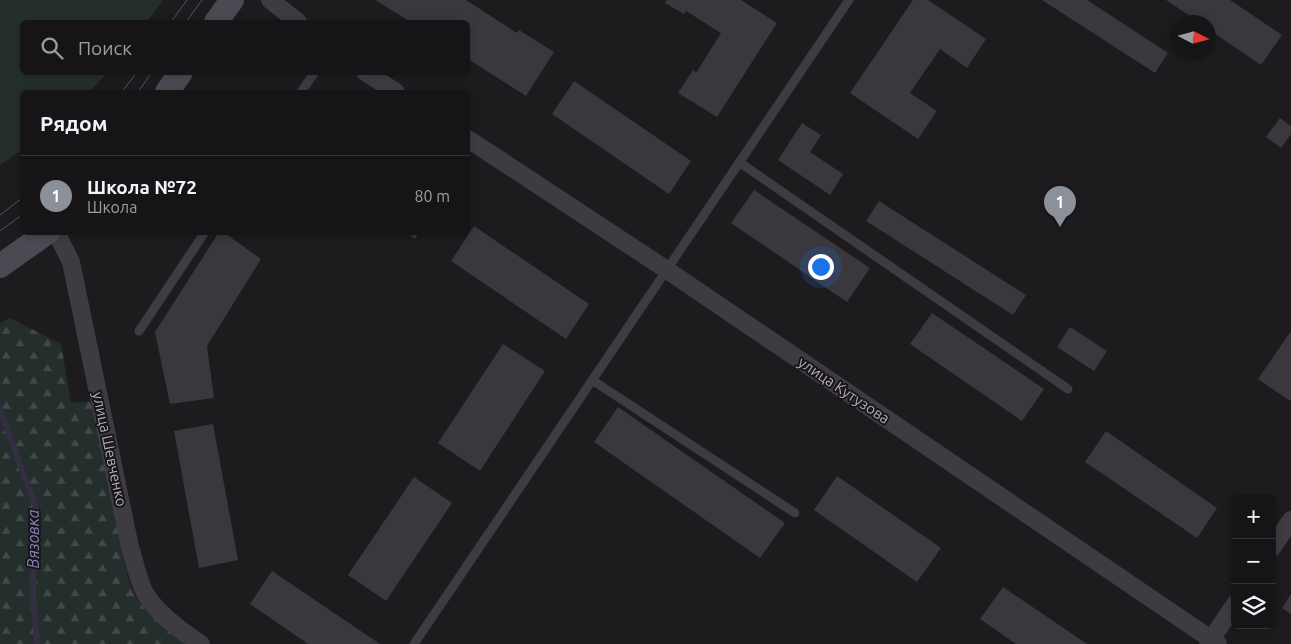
<!DOCTYPE html>
<html lang="ru">
<head>
<meta charset="utf-8">
<style>
  :root { --surface:#161416; --page:#1f1d1f; --text:#f1f3f6; --muted:#9e9ea1; --line:#353335; --accent:#8c9099 }
  body { margin:0; font-family:Ubuntu,sans-serif; background:var(--page); color:var(--text) }
  .controls { position:absolute; right:15px; bottom:15px; display:grid; overflow:hidden; border-radius:8px; box-shadow:0 2px 8px #0003 }
  .controls button { width:45px; height:45px; display:grid; place-items:center; padding:0; border:0; border-bottom:1px solid var(--line); background:var(--surface); color:var(--text); font:25px sans-serif }
  .compass { position:absolute; left:1171px; top:15px; width:45px; height:45px; border-radius:50%; background:var(--surface); box-shadow:0 2px 8px #0003; rotate:96deg }
  .you { position:absolute; left:820px; top:266px; width:18px; height:18px; margin:-12px; border:4px solid #fff; border-radius:50%; background:#1a73e8; box-shadow:0 0 0 8px #1a73e833 }
  .badge { display:grid; place-items:center; width:32px; height:32px; border-radius:50%; background:var(--accent); color:#fff; font-size:16px; font-weight:700 }
  .pin { position:absolute; translate:-50% -41px; filter:drop-shadow(0 1px 2px #0008) }
  .pin::after { content:''; position:absolute; top:26px; width:18px; height:15px; background:inherit; clip-path:polygon(0 0,100% 0,50% 100%) }
  .list { margin:0; padding:0; list-style:none }
  h2 { display:flex; justify-content:space-between; align-items:center; height:65px; margin:0; padding:0 20px; font-size:21px }
  h2 small { font-size:16px; font-weight:400; color:var(--muted) }
  .list li { display:grid; grid-template-columns:32px 1fr auto; gap:15px; align-items:center; box-sizing:border-box; height:80px; padding:0 20px; border-top:1px solid var(--line) }
  .list b { display:block; font-size:19px; white-space:nowrap }
  .list p { margin:0; font-size:16px; white-space:nowrap; color:var(--muted) }
  .list em { font-size:16px; font-style:normal; color:var(--muted) }
  .icon { flex:none; width:28px; height:28px; fill:none; stroke:currentColor; stroke-width:2; stroke-linecap:round; stroke-linejoin:round }
  .map { position:relative; flex:none; width:1291px; height:644px; overflow:hidden }
  .search { position:absolute; background:var(--surface); box-shadow:0 2px 8px #0003; left:20px; top:20px; width:450px; height:55px; display:flex; align-items:center; gap:12px; box-sizing:border-box; padding:0 18px; border-radius:8px; color:var(--muted); font-size:19px }
  .panel { position:absolute; background:var(--surface); box-shadow:0 2px 8px #0003; left:20px; top:90px; width:450px; height:145px; border-radius:8px }
  .map>svg:first-child { display:block }
  .forest { fill:url(#forest-firs) }
  .park { fill:#242e2c }
  .lines { fill:none; stroke-linecap:round; stroke-linejoin:round }
  .stream { stroke:#322f43; stroke-width:6 }
  .building { fill:#3a383c }
  .lane { stroke:#3f3b43; stroke-width:9 }
  .street { stroke:#3f3b43; stroke-width:18 }
  .secondary { stroke:#4d4953; stroke-width:24 }
  .tram { stroke:#56525c; stroke-width:1 }
  .labels { text-anchor:middle; dominant-baseline:central; stroke-width:4; stroke-linejoin:round; paint-order:stroke }
  .street-label { font-size:15px; fill:#b3adbd; stroke:#181618 }
  .water-label { font-size:16px; font-style:italic; fill:#8a83b9; stroke:#181618 }
</style>
</head>
<body>
<div class="map">
<svg width="1291" height="644" viewBox="0 0 1291 644">
  <defs>
    <pattern id="forest-firs" width="22" height="20" patternUnits="userSpaceOnUse" patternTransform="scale(1.25)"><rect width="22" height="20" fill="#242e2c"/><path d="M5 1l3.5 6h-7zM16 11l3.5 6h-7z" fill="#414a49"/></pattern>
  </defs>
  <rect width="100%" height="100%" fill="#1d1b1d"/>
  <!-- forest -->
  <path class="forest" d="M10 318 61 344 71 403 92 401 129 582 137 600 150 614 184 644H0V323Z"/>
  <!-- park -->
  <path class="park" d="M0 0H163L147 22H22V72L107 73 89 92H22V150L0 165Z"/>
  <g class="lines">
    <!-- stream -->
    <path class="stream" d="M0 410 35 505 33 596 37 644"/>
  </g>
  <!-- building -->
  <path class="building" d="M375 0H466L517 33 519 30 554 52 526 96 468 59V22H411Z
    M667 0H741L777 23 717 117 678 93 693 70 696 73 721 33 686 11 684 14 665 3Z
    M913 0H928L986 39 967 68 940 49 910 93 937 111 918 139 850 93Z
    M1042 0H1087L1168 53 1155 73Z
    M1166 0H1230L1282 35 1261 65 1208 29V22H1199Z
    M574 81 691 161 669 194 552 114Z
    M1280 118 1291 126V134L1281 148 1266 137Z
    M802 123 821 135 810 152 843 174 830 195 778 160Z
    M754 190 870 268 847 302 731 223Z
    M879 201 1026 295 1013 315 866 221Z
    M474 226 589 304 566 339 451 261Z
    M219 232H223L261 259 207 346 214 398 170 404 155 332Z
    M406 232H419L415 239Z
    M932 313 1044 389 1022 421 910 344Z
    M1070 327 1107 351 1094 371 1057 347Z
    M1291 331V400L1290 401 1258 379Z
    M503 344 545 371 480 471 438 443Z
    M618 407 785 523 760 558 594 442Z
    M213 424 238 560 199 568 174 431Z
    M1106 431 1217 508 1197 538 1085 462Z
    M837 476 941 548 917 582 814 510Z
    M414 477 452 503 386 601 348 575Z
    M272 571 380 644H308L250 604Z
    M1003 587 1087 644H1016L980 619Z
    M1291 594V614L1282 608Z"/>
  <g class="lines">
    <!-- lane -->
    <path class="lane" d="M301 92 315 72
      M739 162 1068 389
      M139 331 205 232
      M592 380 795 513
      M414 644 849 0"/>
    <!-- street -->
    <path class="street" d="M270 0 298 22
      M365 72 396 92
      M468 139 667 270 1218 644
      M56 232 71 262 130 547C135 562 138 581 146 595 159 615 181 631 201 644
      M1272 548 1291 520
      M1208 644 1235 604"/>
    <!-- secondary -->
    <path class="secondary" d="M216 22 232 0
      M167 92 181 72
      M0 266 48 232"/>
    <!-- tram -->
    <path class="tram" d="M171 22 187 0
      M186 22 202 0
      M122 92 137 72
      M138 92 152 72
      M0 215 22 198
      M0 231 22 215"/>
  </g>
  <g class="labels">
    <!-- street labels -->
    <g class="street-label">
      <text transform="translate(844 390) rotate(34)">улица Кутузова</text>
      <text transform="translate(110 449) rotate(78)">улица Шевченко</text>
    </g>
    <!-- water labels -->
    <g class="water-label">
      <text transform="translate(33 539) rotate(-90)">Вязовка</text>
    </g>
  </g>
</svg>
<div class="controls">
<button>+</button>
<button>−</button>
<button><svg class="icon" aria-label="layers" viewBox="0 0 24 24"><path d="M12 4l9 5-9 5-9-5zM3 14l9 5 9-5"/></svg></button>
</div>
<svg class="compass" viewBox="-18 -18 36 36"><path d="M0-13l5 13h-10z" fill="#e53935"/><path d="M0 13l5-13h-10z" fill="#9e9ea1"/></svg>
<div class="you"></div>
<div class="pin badge" style="left:1060px;top:227px">1</div>
<div class="search"><svg class="icon" aria-label="search" viewBox="0 0 24 24"><circle cx="10" cy="10" r="6"/><path d="M15 15l6 6"/></svg>Поиск</div>
<section class="panel">
<h2>Рядом<small></small></h2>
<ul class="list">
<li><span class="badge">1</span><div><b>Школа №72</b><p>Школа</p></div><em>80 m</em></li>
</ul>
</section>
</div>
</body>
</html>
